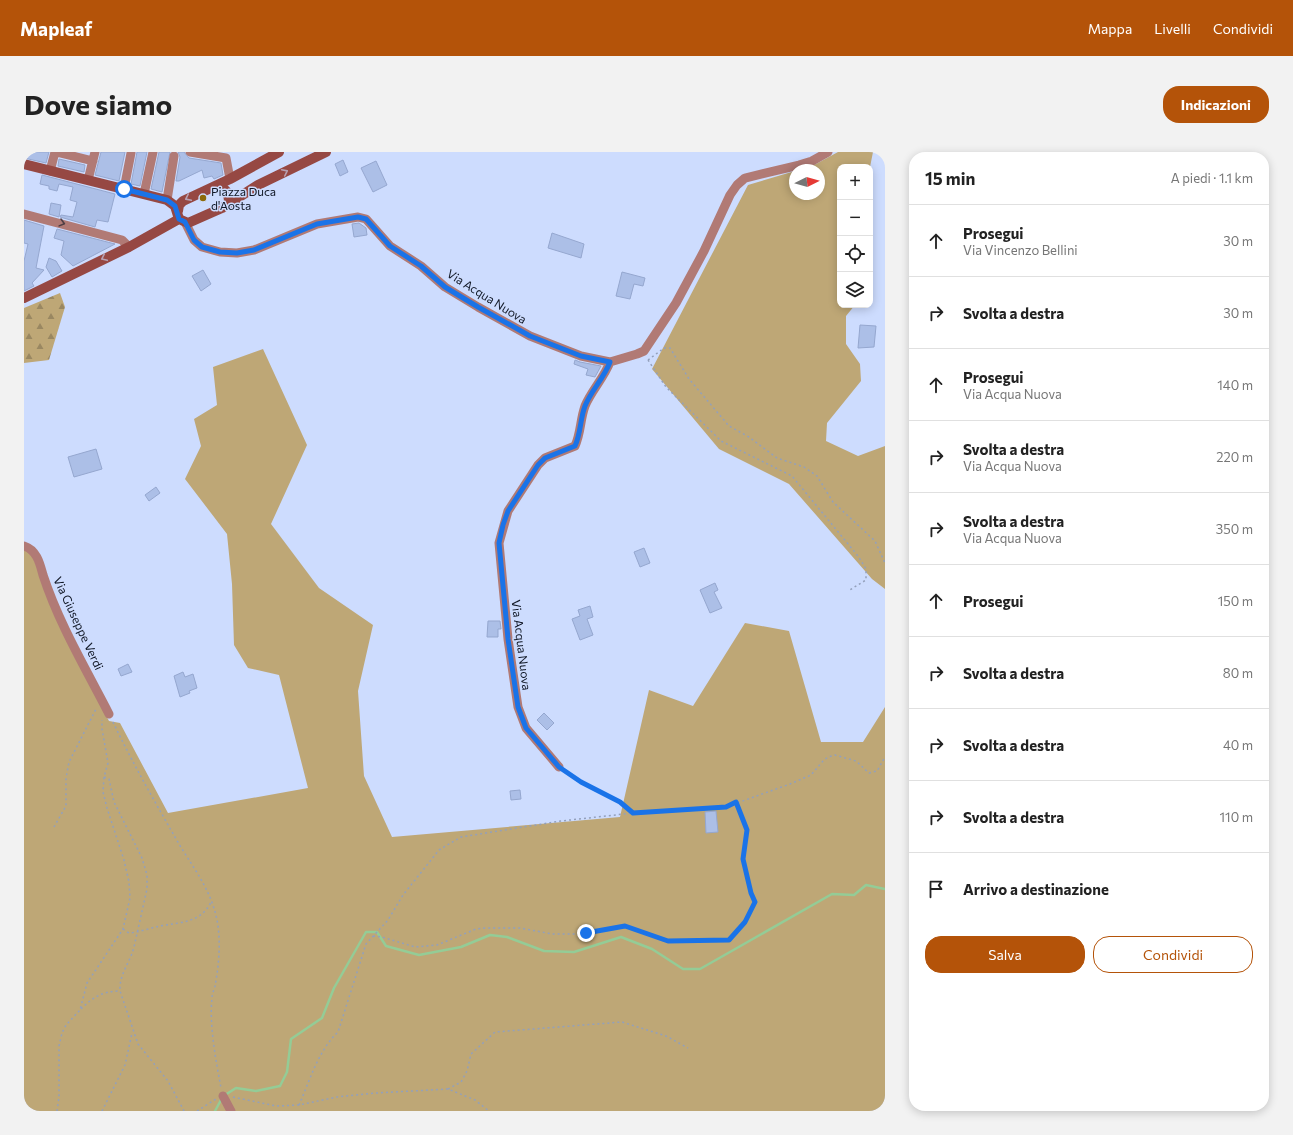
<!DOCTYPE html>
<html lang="it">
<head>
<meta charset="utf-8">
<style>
  :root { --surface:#fff; --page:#f2f2f2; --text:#222; --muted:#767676; --line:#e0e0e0; --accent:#b45309 }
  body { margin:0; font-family:Commissioner,sans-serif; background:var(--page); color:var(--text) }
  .controls { position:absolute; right:12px; top:12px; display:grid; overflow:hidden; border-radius:8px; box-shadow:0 2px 10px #0003 }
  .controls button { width:36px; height:36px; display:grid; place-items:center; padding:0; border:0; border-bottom:1px solid var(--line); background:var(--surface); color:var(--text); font:20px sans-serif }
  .compass { position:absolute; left:765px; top:12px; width:36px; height:36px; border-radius:50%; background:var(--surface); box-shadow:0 2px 10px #0003; rotate:85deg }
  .stop { position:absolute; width:12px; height:12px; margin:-9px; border:3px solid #1a73e8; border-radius:50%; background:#fff }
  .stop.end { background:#1a73e8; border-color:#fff; box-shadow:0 1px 4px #0008 }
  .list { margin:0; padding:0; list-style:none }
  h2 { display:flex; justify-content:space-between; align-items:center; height:52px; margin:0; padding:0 16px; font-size:17px }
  h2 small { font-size:13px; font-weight:400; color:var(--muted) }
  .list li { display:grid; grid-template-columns:26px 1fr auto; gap:12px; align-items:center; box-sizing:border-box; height:72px; padding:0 16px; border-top:1px solid var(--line) }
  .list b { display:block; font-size:15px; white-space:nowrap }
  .list p { margin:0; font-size:13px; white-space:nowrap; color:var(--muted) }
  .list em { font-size:13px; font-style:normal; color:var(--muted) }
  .actions { display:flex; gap:8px; padding:12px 16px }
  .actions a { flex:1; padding:9px 0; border:1px solid var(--accent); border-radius:16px; text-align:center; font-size:14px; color:var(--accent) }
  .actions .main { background:var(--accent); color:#fff }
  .icon { flex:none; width:22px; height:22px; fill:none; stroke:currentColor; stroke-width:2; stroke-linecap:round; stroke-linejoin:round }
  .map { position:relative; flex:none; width:861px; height:959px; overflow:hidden; border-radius:16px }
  header { display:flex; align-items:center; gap:24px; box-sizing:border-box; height:56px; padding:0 20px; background:var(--accent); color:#fff }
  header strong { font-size:19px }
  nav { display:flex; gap:22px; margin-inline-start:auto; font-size:14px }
  .intro { display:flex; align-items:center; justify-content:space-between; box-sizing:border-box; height:96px; padding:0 24px }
  h1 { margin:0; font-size:28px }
  .button { padding:10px 18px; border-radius:16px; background:var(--accent); color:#fff; font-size:14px; font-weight:700 }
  main { display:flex; gap:24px; padding:0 24px }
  aside { flex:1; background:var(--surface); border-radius:16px; box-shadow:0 2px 10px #0003 }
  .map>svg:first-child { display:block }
  .green { fill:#bea776 }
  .forest { fill:url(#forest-firs) }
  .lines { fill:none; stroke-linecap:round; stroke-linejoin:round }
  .stream { stroke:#94cc96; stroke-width:2.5 }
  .building { fill:#acbfe7; stroke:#95a7cf }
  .path { stroke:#93a0bb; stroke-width:1.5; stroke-dasharray:2 3; stroke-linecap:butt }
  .street { stroke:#b17a75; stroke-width:9 }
  .secondary { stroke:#964843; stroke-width:10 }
  .oneway { stroke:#b7a1b3 }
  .oneway2 { stroke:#503f45 }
  .route { stroke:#1a73e8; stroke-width:5 }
  .poi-dot { fill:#8c6a0b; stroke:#cddcfe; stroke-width:1.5 }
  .labels { text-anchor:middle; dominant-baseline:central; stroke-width:3; stroke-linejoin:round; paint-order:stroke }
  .poi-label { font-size:12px; fill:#101725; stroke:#cddcfe; text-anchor:start }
  .street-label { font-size:12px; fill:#101725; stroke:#cddcfe }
</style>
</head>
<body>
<header>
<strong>Mapleaf</strong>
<nav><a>Mappa</a><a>Livelli</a><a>Condividi</a></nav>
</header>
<div class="intro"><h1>Dove siamo</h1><a class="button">Indicazioni</a></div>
<main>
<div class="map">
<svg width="861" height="959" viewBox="0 0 861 959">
  <defs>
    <pattern id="forest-firs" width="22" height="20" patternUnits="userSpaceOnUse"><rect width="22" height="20" fill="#bea776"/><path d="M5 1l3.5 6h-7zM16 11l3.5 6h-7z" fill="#998761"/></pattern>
  </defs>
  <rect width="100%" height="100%" fill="#cddcfe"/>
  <!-- green -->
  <path class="green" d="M814 0H849L846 15H816V153H831L822 164V192L836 212 837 229 803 271 802 289 834 304 861 294V437L848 427 765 332 695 297 628 217 724 33 771 19V42H795V18H773L792 12Z
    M239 197 283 293 247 372 295 436 349 473 334 539 340 624 368 685 596 665 625 538 669 554 721 471 765 479 797 590H839L861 555V959H0V397L8 403 42 487 85 569 96 571 144 661 284 636 255 523 224 516 210 493 208 432 203 382 161 327 177 294 170 267 193 253 189 215Z"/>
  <!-- forest -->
  <path class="forest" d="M36 141 41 155 25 208 0 211V156Z"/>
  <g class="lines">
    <!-- stream -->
    <path class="stream" d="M201 943 212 936 232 939 256 934 263 920 267 887 298 866 310 836 342 780H353L362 794 395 803 437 795 466 783 483 785 520 799 550 800 597 785 628 797 659 817H676L808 742 830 743 842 733 861 737
      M191 959 198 946"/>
  </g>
  <!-- building -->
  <path class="building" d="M0 0H25L22 11 0 6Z
    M77 0H101L95 29 71 23Z
    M113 0H123L116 34 107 32Z
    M135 0H146L138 40 127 37Z
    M154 0H160L165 6 197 11 199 23 190 27 188 24 180 26 178 18 155 29H152L156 5Z
    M35 7 61 13 60 20 34 14Z
    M319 8 324 20 316 24 311 12Z
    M352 9 363 33 349 40 337 16Z
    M18 23 91 42 84 70 73 68 71 75 36 65 37 63 49 65 53 50 46 48 49 35 35 32 33 39 25 37V34L16 32Z
    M27 51 37 53 35 65 25 62Z
    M0 68 20 74 12 116 20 118 8 131 10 134 0 139V109L4 92 0 91Z
    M335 71 342 76 343 83 330 85 328 72Z
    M33 77 91 92 49 114 37 103 40 89 30 86Z
    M528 81 560 92 557 106 524 96Z
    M25 106 32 109 38 119 28 125 22 115Z
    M179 118 187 132 177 139 168 124Z
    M598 120 621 126 619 134 610 132 606 147 592 144Z
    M836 173 852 174 850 195 834 196Z
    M551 208 556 210 577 214 571 225 562 223 564 217 550 212Z
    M72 297 78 317 50 325 44 305Z
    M132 335 136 341 125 349 121 343Z
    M620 396 626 411 616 415 610 400Z
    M691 431 694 438 690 440 698 456 686 461 676 438Z
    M566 454 569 465 563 467 569 483 556 488 548 467 556 464 554 458Z
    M464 469H476L477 477H474V485H463Z
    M104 512 108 520 97 524 94 517Z
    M159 520 161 525 169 522 173 536 165 539 166 541 156 545 150 524Z
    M520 561 530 571 523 578 513 568Z
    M496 638 497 647 487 648 486 639Z
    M692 659 694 680 682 681 681 660Z"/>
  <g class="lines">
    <!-- path -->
    <path class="path" d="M624 208 642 235 697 289 768 324 834 404 842 417V428L824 439
      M624 208 640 196H646L665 227 705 274 725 285 753 306 780 315 793 324 809 350 851 389 861 411
      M89 570C109 612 132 652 155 692 170 717 187 738 193 768 197 789 195 813 191 834 190 838 188 842 188 846 185 873 192 909 197 936
      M541 619C563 634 588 643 609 661
      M80 625 85 627 90 650 118 706 123 723V737L110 795C106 811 95 822 96 839L114 892 144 929 160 959
      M30 675 42 654V626L45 610 72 557
      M99 777 105 781C116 780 126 776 136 774 157 770 177 771 187 750
      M349 784 358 785 391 795 413 793 452 777 461 776H496L528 782H553L570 778 601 774 644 789 654 790 707 787 721 770 731 750 727 741 719 707 723 677 712 651
      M57 857C69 845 79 839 96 839
      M424 937 437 930 443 919 447 902 471 880 598 870 642 884 664 896
      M209 945 252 954 275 953 313 945 352 941 424 937 451 948 465 959
      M275 953C286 928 294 899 314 880L342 792 364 768 379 743 415 698 437 685 537 669 609 661 702 655 766 632 787 623 799 609 804 605 811 603 832 609 845 621 853 619 861 605
      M33 959 35 945V894L38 881 42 873 56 858 63 831 99 777 106 746 105 730 100 708 83 656 79 640 80 625 84 611 78 577V568
      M78 959 101 913 108 881
      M173 959 192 947"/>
    <!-- street -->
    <path class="street" d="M32 0 69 9
      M166 0 202 6 206 27
      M26 19 31 0
      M64 28 71 0
      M100 37 107 1
      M120 42 129 0
      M143 48 150 4
      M0 62 98 88 105 95
      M161 70 170 88 178 95 196 100 213 101 230 98 293 72 334 65 342 67 366 94 397 114 421 135 454 155 506 184 557 204 586 210 613 202 620 199 652 151 680 99 706 43 713 33 721 26 775 13 788 9 804 0
      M0 394C13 398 16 412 19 423 35 472 62 517 85 562
      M535 615 502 576 494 555 484 487 475 391 484 359 514 313 521 306 551 294C557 281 556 268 561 254 567 239 580 226 586 210
      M199 944 207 959"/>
    <!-- secondary -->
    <path class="secondary" d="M0 12 143 48 151 54 155 67 164 71 198 56 234 33 302 0
      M194 33C202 37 205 41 205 51
      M154 59 155 53 159 49 206 27 255 0
      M0 146 105 95 155 67"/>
  </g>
  <!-- one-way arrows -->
  <defs><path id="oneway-chevron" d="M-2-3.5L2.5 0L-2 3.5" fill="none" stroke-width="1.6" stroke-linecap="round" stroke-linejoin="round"/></defs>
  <g class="oneway">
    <use href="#oneway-chevron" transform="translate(261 20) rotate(-26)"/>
    <use href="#oneway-chevron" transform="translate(164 46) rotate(154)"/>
    <use href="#oneway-chevron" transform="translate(80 106) rotate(155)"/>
  </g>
  <use class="oneway2" href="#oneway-chevron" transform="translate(38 71) rotate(15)"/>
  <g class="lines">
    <!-- route -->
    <path class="route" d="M100 37 143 48 151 54 155 67 161 70 170 88 178 95 196 100 213 101 230 98 293 72 334 65 342 67 366 94 397 114 421 135 454 155 506 184 557 204 586 210C580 226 567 239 561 254 556 267 557 281 551 294L521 306 514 313 484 359 479 373 475 391 484 487 494 555 502 576 535 615 557 630 596 650 609 661 702 655 712 650 723 678 719 707 727 741 731 750 721 770 705 788 644 789 601 774 562 781"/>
  </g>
  <!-- markers -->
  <circle class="poi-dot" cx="179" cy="46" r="4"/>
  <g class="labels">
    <!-- poi labels -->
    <g class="poi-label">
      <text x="187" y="39">Piazza Duca<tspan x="187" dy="14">d'Aosta</tspan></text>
    </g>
    <!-- street labels -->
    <g class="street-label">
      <text transform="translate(463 144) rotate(32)">Via Acqua Nuova</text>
      <text transform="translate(55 471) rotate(65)">Via Giuseppe Verdi</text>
      <text transform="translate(498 493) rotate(83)">Via Acqua Nuova</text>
    </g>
  </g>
</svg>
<div class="controls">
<button>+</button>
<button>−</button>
<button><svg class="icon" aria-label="locate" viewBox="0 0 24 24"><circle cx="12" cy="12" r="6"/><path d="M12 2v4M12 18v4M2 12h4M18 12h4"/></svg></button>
<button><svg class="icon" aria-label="layers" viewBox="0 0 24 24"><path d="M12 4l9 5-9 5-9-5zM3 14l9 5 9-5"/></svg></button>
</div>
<svg class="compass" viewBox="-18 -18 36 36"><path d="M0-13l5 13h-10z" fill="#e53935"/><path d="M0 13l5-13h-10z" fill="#767676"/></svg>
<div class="stop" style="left:100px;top:37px"></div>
<div class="stop end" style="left:562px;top:781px"></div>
</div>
<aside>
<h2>15 min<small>A piedi · 1.1 km</small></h2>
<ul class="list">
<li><svg class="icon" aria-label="ahead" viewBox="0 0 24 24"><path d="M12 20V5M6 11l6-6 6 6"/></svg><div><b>Prosegui</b><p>Via Vincenzo Bellini</p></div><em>30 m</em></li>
<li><svg class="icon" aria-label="right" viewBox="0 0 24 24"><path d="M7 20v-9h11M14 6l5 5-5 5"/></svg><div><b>Svolta a destra</b></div><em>30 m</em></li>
<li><svg class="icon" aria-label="ahead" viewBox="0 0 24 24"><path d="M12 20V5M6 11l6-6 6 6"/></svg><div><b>Prosegui</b><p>Via Acqua Nuova</p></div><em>140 m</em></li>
<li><svg class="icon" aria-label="right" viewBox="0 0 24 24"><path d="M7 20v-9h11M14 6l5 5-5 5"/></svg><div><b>Svolta a destra</b><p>Via Acqua Nuova</p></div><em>220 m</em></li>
<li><svg class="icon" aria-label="right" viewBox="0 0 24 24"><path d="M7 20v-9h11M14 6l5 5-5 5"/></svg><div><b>Svolta a destra</b><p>Via Acqua Nuova</p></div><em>350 m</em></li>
<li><svg class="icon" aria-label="ahead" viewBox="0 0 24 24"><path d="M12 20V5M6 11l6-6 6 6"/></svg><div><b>Prosegui</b></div><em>150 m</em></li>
<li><svg class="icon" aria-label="right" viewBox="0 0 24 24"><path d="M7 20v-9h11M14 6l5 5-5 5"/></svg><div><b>Svolta a destra</b></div><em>80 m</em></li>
<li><svg class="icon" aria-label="right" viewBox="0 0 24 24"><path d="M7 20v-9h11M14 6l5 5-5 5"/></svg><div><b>Svolta a destra</b></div><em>40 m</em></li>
<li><svg class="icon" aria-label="right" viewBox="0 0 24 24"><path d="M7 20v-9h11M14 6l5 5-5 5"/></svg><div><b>Svolta a destra</b></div><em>110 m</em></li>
<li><svg class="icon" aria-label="arrive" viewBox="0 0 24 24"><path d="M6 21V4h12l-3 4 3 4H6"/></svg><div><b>Arrivo a destinazione</b></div></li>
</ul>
<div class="actions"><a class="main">Salva</a><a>Condividi</a></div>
</aside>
</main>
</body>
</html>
